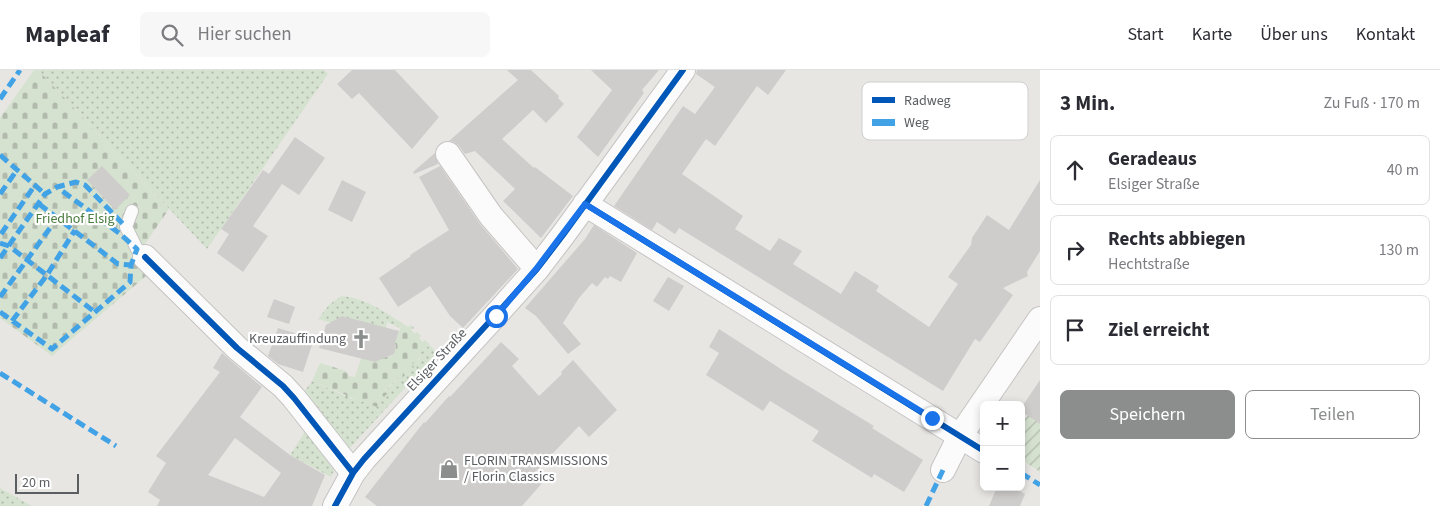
<!DOCTYPE html>
<html lang="de">
<head>
<meta charset="utf-8">
<style>
  :root { --surface:#fff; --page:#f7f7f7; --text:#2b2b33; --muted:#7c7c81; --line:#e1e1e2; --accent:#8c8e8e }
  body { margin:0; font-family:"Source Sans 3",sans-serif; background:var(--page); color:var(--text) }
  .controls { position:absolute; right:15px; bottom:15px; display:grid; overflow:hidden; border-radius:8px; box-shadow:0 2px 8px #0003 }
  .controls button { width:45px; height:45px; display:grid; place-items:center; padding:0; border:0; border-bottom:1px solid var(--line); background:var(--surface); color:var(--text); font:25px sans-serif }
  .scale { position:absolute; left:15px; bottom:12px; width:64px; box-sizing:border-box; padding-left:5px; border:2px solid #5a5e60; border-top:0; font-size:14px; line-height:18px; white-space:nowrap; color:#5a5e60; -webkit-text-stroke:4px #fff; paint-order:stroke }
  .stop { position:absolute; width:15px; height:15px; margin:-11px; border:4px solid #1a73e8; border-radius:50%; background:#fff }
  .stop.end { background:#1a73e8; border-color:#fff; box-shadow:0 1px 5px #0008 }
  .list { margin:0; padding:0; list-style:none }
  h2 { display:flex; justify-content:space-between; align-items:center; height:65px; margin:0; padding:0 20px; font-size:21px }
  h2 small { font-size:16px; font-weight:400; color:var(--muted) }
  .list li { display:grid; grid-template-columns:32px 1fr auto; gap:15px; align-items:center; box-sizing:border-box; height:70px; margin:0 10px 10px; padding:0 10px; border:1px solid var(--line); border-radius:8px }
  .list b { display:block; font-size:19px; white-space:nowrap }
  .list p { margin:0; font-size:16px; white-space:nowrap; color:var(--muted) }
  .list em { font-size:16px; font-style:normal; color:var(--muted) }
  .actions { display:flex; gap:10px; padding:15px 20px }
  .actions a { flex:1; padding:11px 0; border:1px solid var(--accent); border-radius:8px; text-align:center; font-size:18px; color:var(--accent) }
  .actions .main { background:var(--accent); color:#fff }
  .icon { flex:none; width:28px; height:28px; fill:none; stroke:currentColor; stroke-width:2; stroke-linecap:round; stroke-linejoin:round }
  .map { position:relative; flex:none; width:1040px; height:436px; overflow:hidden }
  header { display:flex; align-items:center; gap:30px; box-sizing:border-box; height:70px; padding:0 25px; background:var(--surface); border-bottom:1px solid var(--line) }
  header strong { font-size:24px }
  nav { display:flex; gap:28px; margin-inline-start:auto; font-size:18px }
  .search { width:350px; height:45px; background:var(--page); display:flex; align-items:center; gap:12px; box-sizing:border-box; padding:0 18px; border-radius:8px; color:var(--muted); font-size:19px }
  main { display:flex }
  aside { flex:1; background:var(--surface) }
  .map>svg:first-child { display:block }
  .grass { fill:url(#grass-dots) }
  .cemetery { fill:url(#cemetery-stones) }
  .garden { fill:url(#garden-furrows) }
  .building { fill:#cfcdcc; fill-rule:evenodd }
  .lines { fill:none; stroke-linecap:round; stroke-linejoin:round }
  .service-casing { stroke:#c5c4c3; stroke-width:14 }
  .minor-casing { stroke:#c5c4c3; stroke-width:26 }
  .service { stroke:#fcfbfb; stroke-width:12 }
  .minor { stroke:#fcfbfb; stroke-width:24 }
  .quiet { stroke:#42a2e6; stroke-width:5; stroke-dasharray:10 5; stroke-linecap:butt }
  .cycleway-casing { stroke:#fff; stroke-width:9 }
  .cycleway { stroke:#0057b8; stroke-width:6 }
  .route { stroke:#1a73e8; stroke-width:6 }
  .labels { text-anchor:middle; dominant-baseline:central; stroke-width:4.5; stroke-linejoin:round; paint-order:stroke }
  .park-label { font-size:14px; fill:#497b3e; stroke:#fff }
  .poi-label { font-size:14px; fill:#5a5e60; stroke:#fff; text-anchor:end }
  .street-label { font-size:14px; fill:#5a5e60; stroke:#fff }
  .key { fill:#fff; stroke:#cecfcf; stroke-width:1 }
  .key-label { font-size:14px; fill:#5a5e60 }
</style>
</head>
<body>
<header>
<strong>Mapleaf</strong>
<div class="search"><svg class="icon" aria-label="search" viewBox="0 0 24 24"><circle cx="10" cy="10" r="6"/><path d="M15 15l6 6"/></svg>Hier suchen</div>
<nav><a>Start</a><a>Karte</a><a>Über uns</a><a>Kontakt</a></nav>
</header>
<main>
<div class="map">
<svg width="1040" height="436" viewBox="0 0 1040 436">
  <defs>
    <pattern id="grass-dots" width="8" height="8" patternUnits="userSpaceOnUse" patternTransform="scale(1.25)"><rect width="8" height="8" fill="#d6e2d0"/><path d="M2 2h.1M6 6h.1" fill="none" stroke="#b1baac" stroke-width="1.8" stroke-linecap="round"/></pattern>
    <pattern id="cemetery-stones" width="16" height="16" patternUnits="userSpaceOnUse" patternTransform="scale(1.25)"><rect width="16" height="16" fill="#d6e2d0"/><path d="M2 7V4a2 2 0 0 1 4 0v3zM10 15v-3a2 2 0 0 1 4 0v3z" fill="#b1baac"/></pattern>
    <pattern id="garden-furrows" width="10" height="10" patternUnits="userSpaceOnUse" patternTransform="scale(1.25)"><rect width="10" height="10" fill="#d6e2d0"/><path d="M-1 1l2-2M0 10L10 0M9 11l2-2" fill="none" stroke="#b1baac"/></pattern>
  </defs>
  <rect width="100%" height="100%" fill="#e8e6e3"/>
  <!-- grass -->
  <path class="grass" d="M38 0H324L328 4 207 179Z
    M341 226C365 228 382 240 402 253L400 258 387 252 386 258 335 254 318 249 329 235Z
    M429 274 437 283 348 380 304 322 312 311 346 326 345 328C359 327 368 338 381 325L384 327 387 323 385 321 408 298 413 296 411 294 416 288 419 290 421 286 418 284 422 279 425 280Z
    M308 357 335 398 331 407 290 385Z
    M0 418 32 436H0Z"/>
  <!-- cemetery -->
  <path class="cemetery" d="M34 0H38L169 139 145 174 151 181 142 200 146 206 52 286 0 248V48Z
    M402 253 408 257 411 255 414 258 411 260 415 264 417 262 421 266 419 268 423 272 425 270 429 274 424 281 422 279 419 284 421 286 418 290 415 289 412 294 414 297 410 300 408 298 403 303 405 305 401 309 399 307 385 320 388 323 384 327 381 325 378 328 382 331 377 337 350 327 349 330 345 328 346 325 312 311 320 293 346 301 349 306 355 307 361 288 376 292 378 284 387 287 393 285 396 277 395 273Z"/>
  <!-- garden -->
  <path class="garden" d="M1028 345 1040 353V402L1021 389V355Z"/>
  <!-- building -->
  <path class="building" d="M352 0H395L439 47 412 79 359 23 352 29 337 14Z
    M507 0H531L559 26 558 28 564 34 546 53 533 40 502 69 534 98 535 97 573 126 541 168 503 131 515 119 475 81 465 84 459 76 454 72 449 71 518 10Z
    M591 0H659L642 20 644 23 598 87 577 67 612 20Z
    M697 0H786L768 25 757 16 715 76 706 69 682 104 743 146 735 159 770 181 779 168 802 181 793 194 841 224 855 201 879 216 876 221 929 257 958 214 948 207 971 175 972 168 987 145 1009 160 1040 110V181L1027 202 1028 206 1003 218 1013 225 980 272 975 269 943 321 679 158 675 164 657 152 652 160 614 136 683 36 695 44 715 17 696 4Z
    M295 67 325 88 299 125 282 114 253 156 268 166 243 202 217 183 229 164 221 159 263 100 269 104Z
    M435 83 438 94 414 104 413 102Z
    M102 96 130 125 115 140 87 110Z
    M440 96 480 154 518 199 463 258 450 246 430 216 398 237 379 208 411 186 410 185 449 160 419 107Z
    M342 110 366 122 352 152 328 140Z
    M594 155 637 183 621 212 610 206 608 209 605 207 597 217 592 213 579 228 563 253 581 274 568 284 536 246 525 238 585 169Z
    M668 207 684 216 669 241 653 231Z
    M274 229 295 237 289 254 267 247Z
    M342 246 399 261 395 273 396 277 394 284 375 292 319 278 326 255Z
    M278 258 314 269 303 302 278 294 268 286Z
    M719 259 787 303 874 356 872 358 923 390 904 422 874 404 872 408 812 371 819 361 770 331 763 341 706 305 719 283 709 277Z
    M501 272 519 289 512 296 539 326 562 304 561 302 573 290 617 340 589 367 579 356 535 402 544 411 522 436H377L365 427 424 352 425 353 449 326 450 327Z
    M222 283 262 317 240 347 290 385 325 405 312 436H157L160 430 148 422 166 393 156 386 220 302 213 298ZM235 368 281 403 264 427 208 405Z
    M1040 310V354L1021 341V338Z
    M997 417H1014L1025 424 1020 436H989Z"/>
  <g class="lines">
    <!-- service casing -->
    <g class="service-casing">
      <path id="service" d="M132 141 126 157 137 179 145 187"/>
    </g>
    <!-- minor casing -->
    <g class="minor-casing">
      <path id="minor" d="M448 84 491 146 537 199
        M585 134 984 381
        M145 187 237 278 283 316 294 328 353 403
        M943 400 960 366 1040 249
        M335 436 353 403 364 389 502 238 537 199 563 165 683 0"/>
    </g>
    <!-- service -->
    <use href="#service" class="service"/>
    <!-- minor -->
    <use href="#minor" class="minor"/>
    <!-- quiet -->
    <path class="quiet" d="M0 29 20 0
      M0 85 45 124
      M0 124 17 100
      M39 134 118 194 131 195
      M1 164 35 115
      M0 173 9 176 96 243
      M0 188 45 124 57 117 76 112 85 115 126 157
      M0 227 58 147
      M0 242 52 279 130 212 131 195 137 179 119 163 57 117
      M12 251 47 205 75 160
      M0 303 116 376
      M1021 403 1040 415
      M926 436 943 400"/>
    <!-- cycleway casing -->
    <g class="cycleway-casing">
      <path id="cycleway" d="M585 134 984 381
        M145 187 237 278 283 316 294 328 353 403
        M335 436 353 403 364 389 502 238 537 199 563 165 683 0"/>
    </g>
    <!-- cycleway -->
    <use href="#cycleway" class="cycleway"/>
  </g>
  <g class="lines">
    <!-- route -->
    <path class="route" d="M496 246 536 199 585 134 932 348"/>
  </g>
  <!-- icons -->
  <defs>
    <g id="church-bare" transform="scale(1.5)"><path d="M-1.2-6h2.4v3.5h3.3v2.4h-3.3V6h-2.4V-.1h-3.3v-2.4h3.3Z" fill="#8c8e8e" stroke="#fff" stroke-width="2.5" paint-order="stroke"/></g>
    <g id="shop-bare" transform="scale(1.5)"><path d="M-5-2.5h2.3a2.7 3.5 0 0 1 5.4 0H5L5.5 6h-11ZM-1.5-2.5h3a1.5 2.3 0 0 0-3 0Z" fill="#8c8e8e" stroke="#fff" stroke-width="2.5" paint-order="stroke"/></g>
  </defs>
  <g fill-rule="evenodd">
    <use href="#church-bare" x="361" y="269"/>
    <use href="#shop-bare" x="449" y="399"/>
  </g>
  <g class="labels">
    <!-- park labels -->
    <g class="park-label">
      <text x="75" y="149">Friedhof Elsig</text>
    </g>
    <!-- poi labels -->
    <g class="poi-label">
      <text x="346" y="269">Kreuzauffindung</text>
      <text x="464" y="391" text-anchor="start">FLORIN TRANSMISSIONS<tspan x="464" dy="16">/ Florin Classics</tspan></text>
    </g>
    <!-- street labels -->
    <g class="street-label">
      <text transform="translate(437 290) rotate(-47)">Elsiger Straße</text>
    </g>
  </g>
  <!-- legend -->
  <rect x="862" y="12" width="166" height="58" rx="8" class="key"/>
  <rect x="872" y="27" width="23" height="6" fill="#0057b8"/>
  <rect x="872" y="49" width="23" height="7" fill="#42a2e6"/>
  <g class="key-label">
    <text x="904" y="35">Radweg</text>
    <text x="904" y="57">Weg</text>
  </g>
</svg>
<div class="controls">
<button>+</button>
<button>−</button>
</div>
<div class="scale">20 m</div>
<div class="stop" style="left:496px;top:246px"></div>
<div class="stop end" style="left:932px;top:348px"></div>
</div>
<aside>
<h2>3 Min.<small>Zu Fuß · 170 m</small></h2>
<ul class="list">
<li><svg class="icon" aria-label="ahead" viewBox="0 0 24 24"><path d="M12 20V5M6 11l6-6 6 6"/></svg><div><b>Geradeaus</b><p>Elsiger Straße</p></div><em>40 m</em></li>
<li><svg class="icon" aria-label="right" viewBox="0 0 24 24"><path d="M7 20v-9h11M14 6l5 5-5 5"/></svg><div><b>Rechts abbiegen</b><p>Hechtstraße</p></div><em>130 m</em></li>
<li><svg class="icon" aria-label="arrive" viewBox="0 0 24 24"><path d="M6 21V4h12l-3 4 3 4H6"/></svg><div><b>Ziel erreicht</b></div></li>
</ul>
<div class="actions"><a class="main">Speichern</a><a>Teilen</a></div>
</aside>
</main>
</body>
</html>
